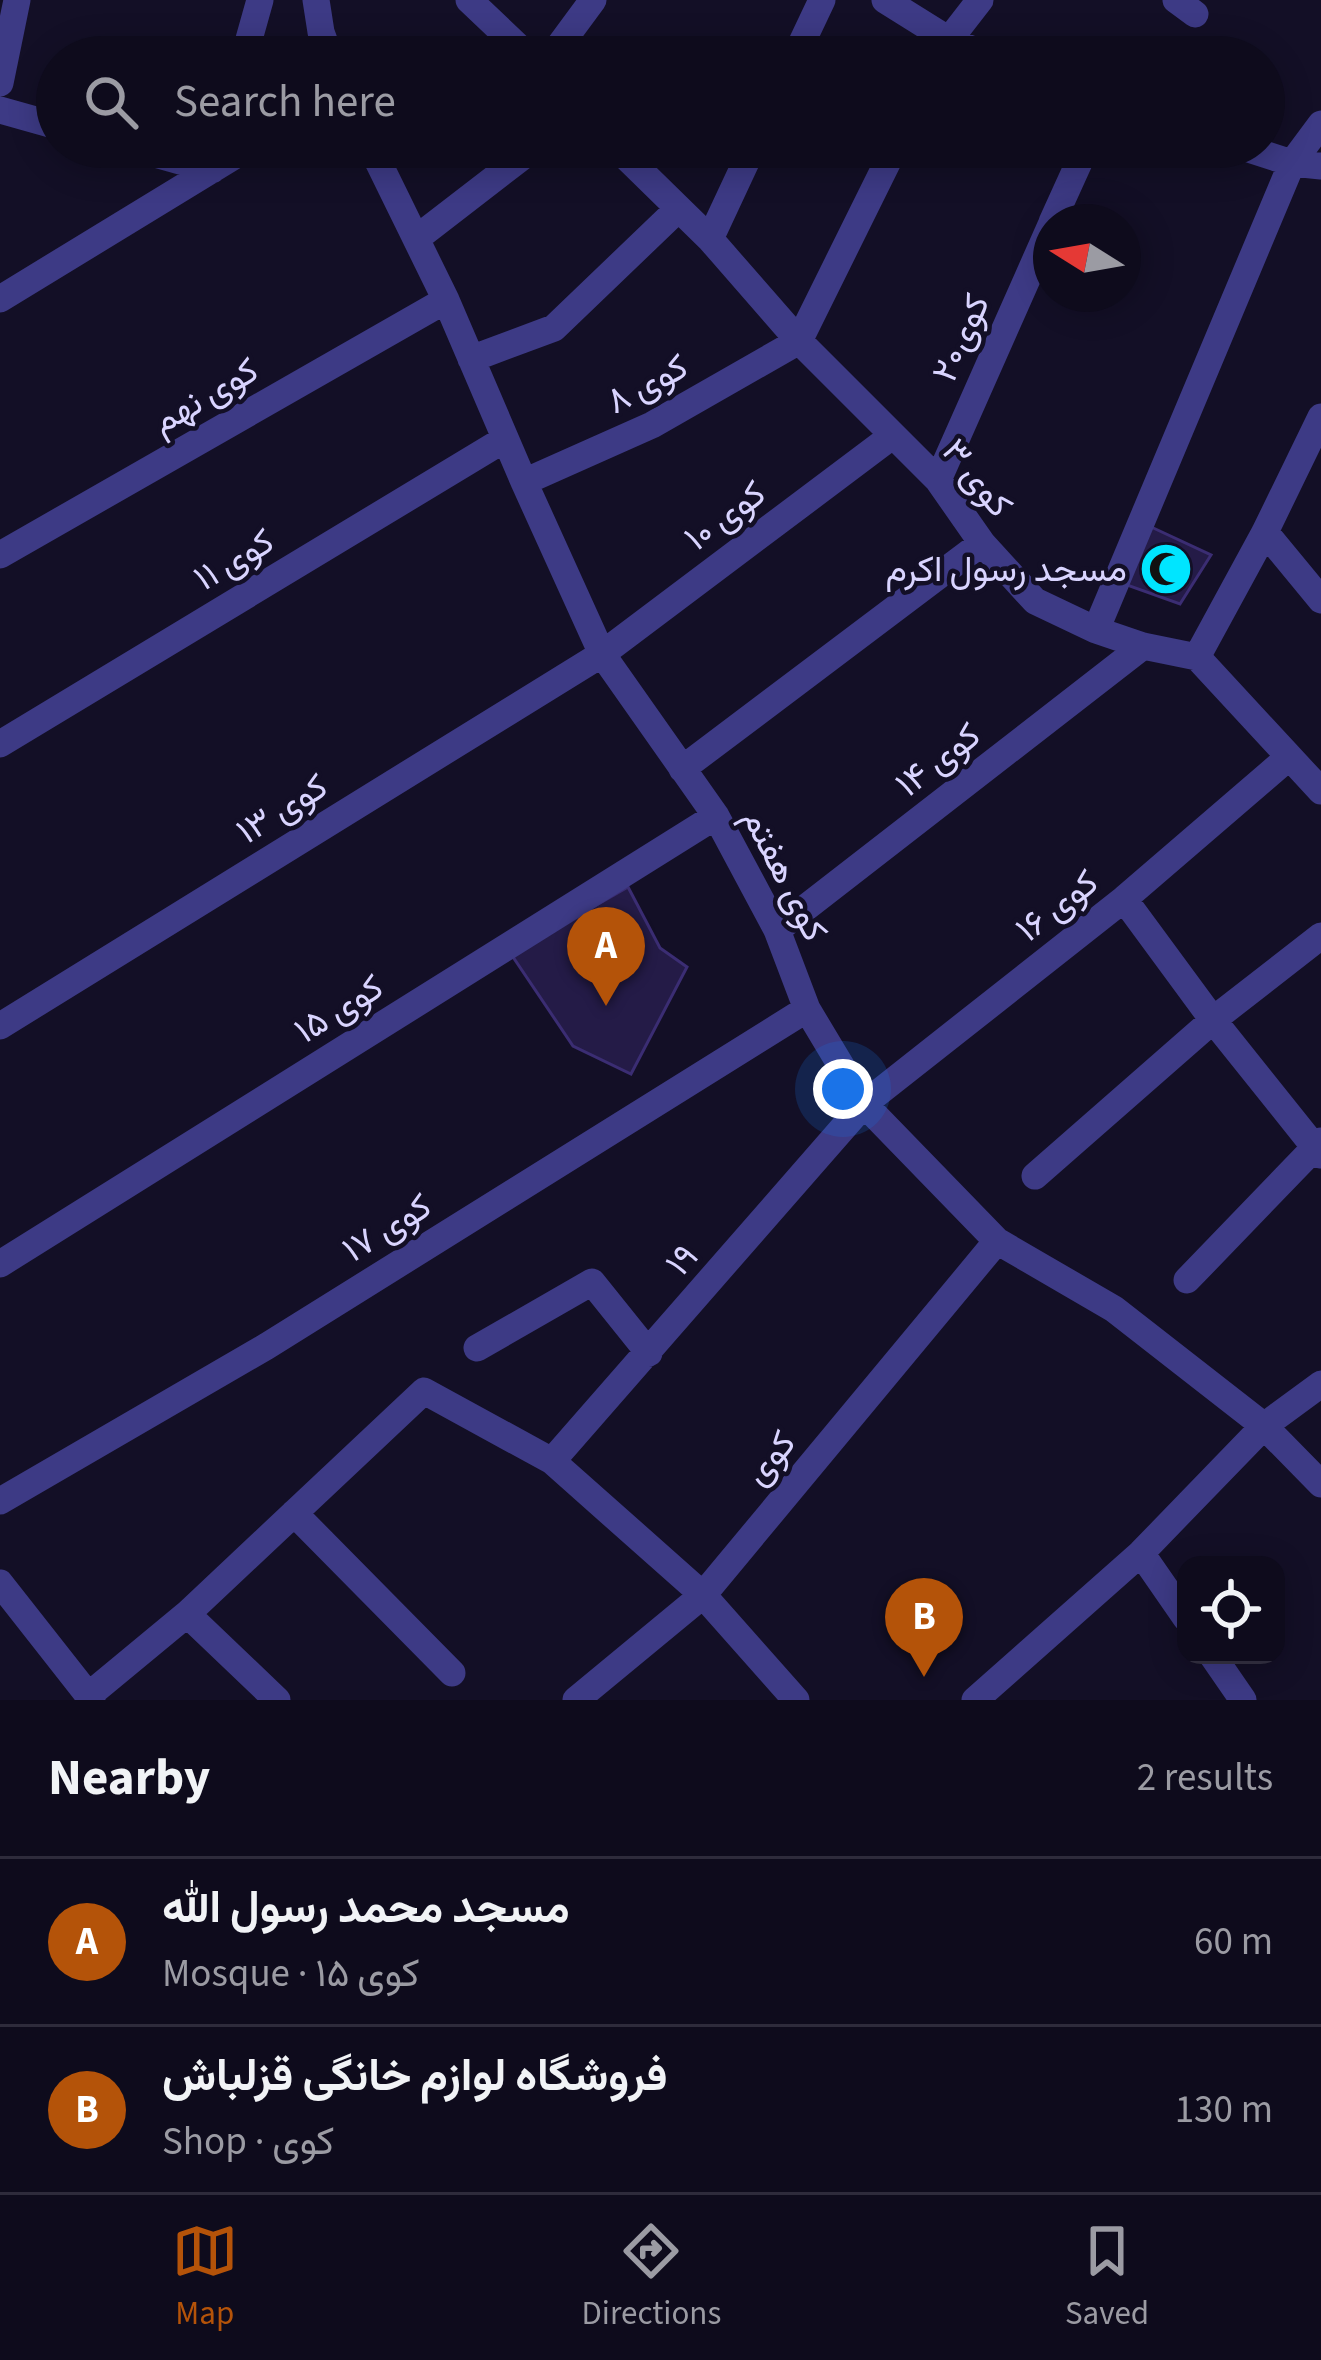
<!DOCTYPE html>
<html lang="en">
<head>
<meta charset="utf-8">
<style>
  :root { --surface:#0e0b1c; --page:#171425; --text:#f1f3f6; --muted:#9b9ba3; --line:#2e2b3b; --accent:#b45309 }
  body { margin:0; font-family:"Source Sans 3",Vazirmatn,sans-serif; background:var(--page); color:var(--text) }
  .controls { position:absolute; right:36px; bottom:36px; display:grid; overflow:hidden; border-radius:24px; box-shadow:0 6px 30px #0003 }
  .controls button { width:108px; height:108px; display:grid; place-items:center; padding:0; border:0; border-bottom:3px solid var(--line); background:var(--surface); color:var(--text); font:60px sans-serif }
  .compass { position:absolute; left:1033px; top:204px; width:108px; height:108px; border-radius:50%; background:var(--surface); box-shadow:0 6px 30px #0003; rotate:281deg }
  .you { position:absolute; left:843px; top:1089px; width:42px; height:42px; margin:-30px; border:9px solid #fff; border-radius:50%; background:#1a73e8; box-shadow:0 0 0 18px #1a73e833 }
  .badge { display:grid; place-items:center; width:78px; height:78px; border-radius:50%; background:var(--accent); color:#fff; font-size:39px; font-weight:700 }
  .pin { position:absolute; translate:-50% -99px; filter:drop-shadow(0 3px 6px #0008) }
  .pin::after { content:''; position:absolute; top:63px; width:42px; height:36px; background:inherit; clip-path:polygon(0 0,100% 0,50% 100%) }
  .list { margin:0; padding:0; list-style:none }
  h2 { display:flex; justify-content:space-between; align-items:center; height:156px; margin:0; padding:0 48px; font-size:51px }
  h2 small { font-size:39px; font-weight:400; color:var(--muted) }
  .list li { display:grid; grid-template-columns:78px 1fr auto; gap:36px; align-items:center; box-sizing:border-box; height:168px; padding:0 48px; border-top:3px solid var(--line) }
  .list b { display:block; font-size:45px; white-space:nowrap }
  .list p { margin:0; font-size:39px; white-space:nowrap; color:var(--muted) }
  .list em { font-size:39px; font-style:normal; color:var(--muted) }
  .icon { flex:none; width:66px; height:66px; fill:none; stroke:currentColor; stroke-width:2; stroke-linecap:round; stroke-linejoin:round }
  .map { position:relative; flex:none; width:1321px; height:1700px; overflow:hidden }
  .search { position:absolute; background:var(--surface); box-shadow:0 6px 30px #0003; left:36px; right:36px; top:36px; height:132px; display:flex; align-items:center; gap:30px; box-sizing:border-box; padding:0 42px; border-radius:66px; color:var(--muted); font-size:45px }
  .sheet { height:492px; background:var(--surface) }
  nav { display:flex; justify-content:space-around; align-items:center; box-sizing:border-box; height:168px; border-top:3px solid var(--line); background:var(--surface); font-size:33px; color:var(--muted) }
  nav a { display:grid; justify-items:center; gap:6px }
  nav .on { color:var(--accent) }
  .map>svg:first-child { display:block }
  .building { fill:#241b47; stroke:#3b2d73; stroke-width:3 }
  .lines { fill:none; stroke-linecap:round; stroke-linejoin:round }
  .minor { stroke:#3d3a85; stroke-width:27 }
  .labels { text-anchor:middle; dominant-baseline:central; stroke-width:9; stroke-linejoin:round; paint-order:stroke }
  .street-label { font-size:36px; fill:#d9d4ff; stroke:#130f26 }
  .poi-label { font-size:36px; fill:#d9d4ff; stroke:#130f26; text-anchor:end }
</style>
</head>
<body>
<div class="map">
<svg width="1321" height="1700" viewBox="0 0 1321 1700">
  <rect width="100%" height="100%" fill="#130f26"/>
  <!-- building -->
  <path class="building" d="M1149 526 1211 555 1180 604 1124 584Z
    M628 887 660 948 687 967 631 1074 573 1046 511 954Z"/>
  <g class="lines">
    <!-- minor -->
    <path class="minor" d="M316 0 321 32 330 57
      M469 0 529 57
      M885 0 949 40 991 57
      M1176 0 1195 14
      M244 57 260 0
      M551 57 593 0
      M795 57 822 0
      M940 57 949 40 980 0
      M0 83 17 0
      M0 110 57 126
      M130 147 212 170
      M371 147 446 300 524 482 602 654 716 816 777 930 807 1009 864 1104 997 1241 1114 1309 1264 1426 1321 1484
      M616 147 710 239 799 341 938 480 982 543 1035 601 1096 630 1143 646 1197 657 1321 791
      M1242 147 1292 163 1321 166
      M1052 222 1086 147
      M417 238 535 147
      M710 239 753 147
      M0 299 249 147
      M799 341 895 147
      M471 359 554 328 678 209
      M938 480 1051 225
      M524 482 652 425 799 341
      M1265 532 1321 600
      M0 555 446 300
      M1096 630 1292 163 1321 124
      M1197 657 1265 532 1321 417
      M0 744 505 439
      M682 769 982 543
      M1124 899 1213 1020 1321 1155
      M777 930 1143 646
      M0 1026 602 654 892 436
      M1035 1176 1213 1020 1321 936
      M0 1264 716 816
      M1187 1280 1321 1141
      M477 1348 592 1282 649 1353
      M552 1461 864 1104 1124 899 1289 757
      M0 1501 267 1346 807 1009
      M294 1513 452 1673
      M1141 1553 1186 1618
      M0 1583 92 1700
      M187 1614 277 1700
      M1212 1655 1243 1700
      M88 1696 187 1614 424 1391 552 1461 703 1595 796 1700
      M576 1700 703 1595 997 1241
      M975 1700 1141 1553 1264 1426 1321 1384"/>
  </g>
  <!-- icons -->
  <defs>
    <g id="mosque-disc" transform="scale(2.7)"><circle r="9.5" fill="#00e5ff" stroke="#130f26"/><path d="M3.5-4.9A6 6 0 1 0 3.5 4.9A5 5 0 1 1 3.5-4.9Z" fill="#111"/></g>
  </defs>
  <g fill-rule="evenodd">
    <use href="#mosque-disc" x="1166" y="569"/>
  </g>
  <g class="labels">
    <!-- street labels -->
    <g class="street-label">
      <text transform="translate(961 338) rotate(-66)">کوی۲۰</text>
      <text transform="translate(647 384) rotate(-28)">کوی ۸</text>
      <text transform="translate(205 396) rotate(-30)">کوی نهم</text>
      <text transform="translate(977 478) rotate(51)">کوی ۳</text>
      <text transform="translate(725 516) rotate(-37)">کوی ۱۰</text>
      <text transform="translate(234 560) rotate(-31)">کوی ۱۱</text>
      <text transform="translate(938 760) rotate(-38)">کوی ۱۴</text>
      <text transform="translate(282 809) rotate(-32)">کوی ۱۳</text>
      <text transform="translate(785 875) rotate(63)">کوی هفتم</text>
      <text transform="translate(1057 906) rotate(-38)">کوی ۱۶</text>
      <text transform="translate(339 1009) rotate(-32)">کوی ۱۵</text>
      <text transform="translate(387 1228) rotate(-32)">کوی ۱۷</text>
      <text transform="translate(682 1260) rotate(-49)">۱۹</text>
      <text transform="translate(770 1458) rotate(-50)">کوی</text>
    </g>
    <!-- poi labels -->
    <g class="poi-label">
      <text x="1127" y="569">مسجد رسول اکرم</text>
    </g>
  </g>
</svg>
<div class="controls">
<button><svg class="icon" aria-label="locate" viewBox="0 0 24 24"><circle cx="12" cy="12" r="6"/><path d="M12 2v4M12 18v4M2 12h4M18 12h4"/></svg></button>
</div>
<svg class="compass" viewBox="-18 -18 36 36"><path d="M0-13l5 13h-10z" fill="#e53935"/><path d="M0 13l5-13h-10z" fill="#9b9ba3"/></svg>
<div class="you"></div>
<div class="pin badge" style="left:606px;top:1006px">A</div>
<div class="pin badge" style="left:924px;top:1677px">B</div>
<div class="search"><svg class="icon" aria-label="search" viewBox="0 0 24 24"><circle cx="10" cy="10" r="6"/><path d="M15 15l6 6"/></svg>Search here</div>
</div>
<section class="sheet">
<h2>Nearby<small>2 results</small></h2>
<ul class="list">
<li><span class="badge">A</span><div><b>مسجد محمد رسول الله</b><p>Mosque · کوی ۱۵</p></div><em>60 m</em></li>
<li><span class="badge">B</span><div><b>فروشگاه لوازم خانگی قزلباش</b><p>Shop · کوی</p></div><em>130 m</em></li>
</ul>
</section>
<nav>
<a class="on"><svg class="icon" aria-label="map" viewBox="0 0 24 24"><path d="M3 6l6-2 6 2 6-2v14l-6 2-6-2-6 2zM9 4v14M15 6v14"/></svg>Map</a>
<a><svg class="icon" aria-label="directions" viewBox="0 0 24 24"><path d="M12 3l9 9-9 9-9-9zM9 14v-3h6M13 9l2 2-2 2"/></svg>Directions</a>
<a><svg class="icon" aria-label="saved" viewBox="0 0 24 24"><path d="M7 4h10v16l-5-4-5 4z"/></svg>Saved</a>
</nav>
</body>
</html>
